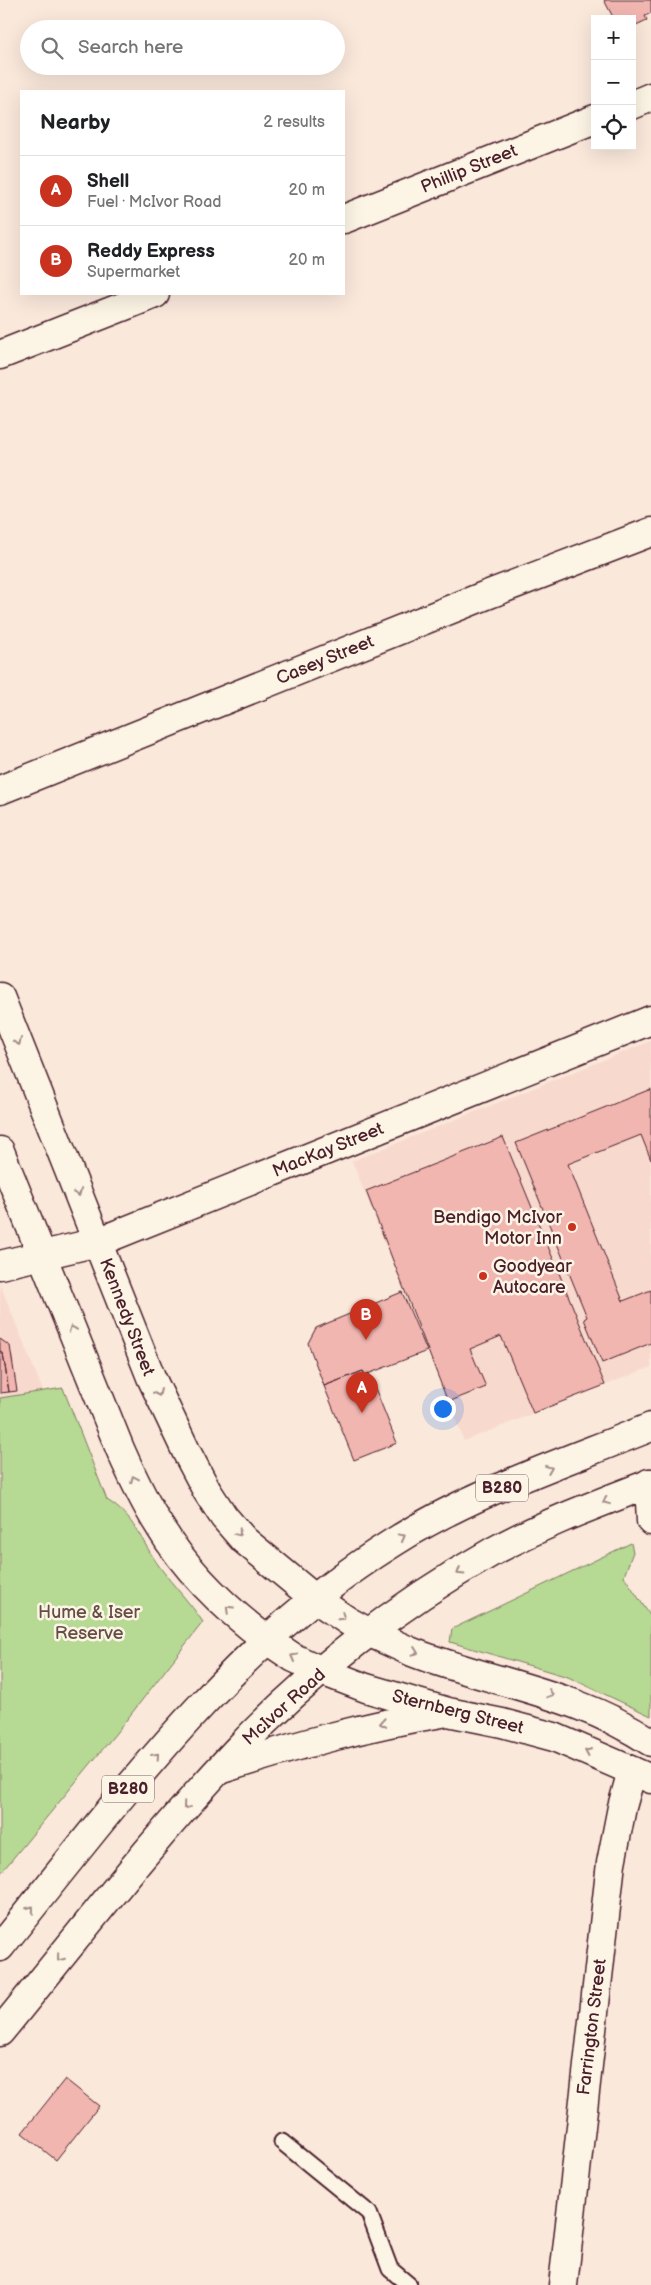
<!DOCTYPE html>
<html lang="en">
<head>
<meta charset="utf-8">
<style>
  :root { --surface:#fff; --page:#f2f2f2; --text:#202124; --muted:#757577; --line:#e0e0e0; --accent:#c8321e }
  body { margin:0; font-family:"Balsamiq Sans",sans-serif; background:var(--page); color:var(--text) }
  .controls { position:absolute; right:15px; top:15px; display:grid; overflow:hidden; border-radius:0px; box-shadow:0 5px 20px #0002 }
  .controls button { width:45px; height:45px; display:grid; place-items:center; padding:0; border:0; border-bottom:1px solid var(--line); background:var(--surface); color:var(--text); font:25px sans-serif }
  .you { position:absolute; left:442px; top:1408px; width:18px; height:18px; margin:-12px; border:4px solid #fff; border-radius:50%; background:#1a73e8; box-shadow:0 0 0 8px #1a73e833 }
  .badge { display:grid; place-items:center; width:32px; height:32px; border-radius:50%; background:var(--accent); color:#fff; font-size:16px; font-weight:700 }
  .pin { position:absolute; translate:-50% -41px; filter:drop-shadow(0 1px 2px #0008) }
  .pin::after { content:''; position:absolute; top:26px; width:18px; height:15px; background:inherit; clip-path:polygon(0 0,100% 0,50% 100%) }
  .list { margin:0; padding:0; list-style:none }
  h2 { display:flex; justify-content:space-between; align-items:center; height:65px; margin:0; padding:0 20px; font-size:21px }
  h2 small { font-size:16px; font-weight:400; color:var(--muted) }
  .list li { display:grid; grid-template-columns:32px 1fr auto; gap:15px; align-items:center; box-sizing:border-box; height:70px; padding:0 20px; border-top:1px solid var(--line) }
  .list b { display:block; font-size:19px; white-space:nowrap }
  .list p { margin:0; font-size:16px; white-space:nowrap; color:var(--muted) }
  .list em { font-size:16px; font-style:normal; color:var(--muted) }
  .icon { flex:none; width:28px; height:28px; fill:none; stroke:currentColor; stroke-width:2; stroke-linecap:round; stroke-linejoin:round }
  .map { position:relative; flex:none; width:651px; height:2285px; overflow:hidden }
  .search { position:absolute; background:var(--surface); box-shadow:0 5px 20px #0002; left:20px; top:20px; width:325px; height:55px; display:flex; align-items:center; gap:12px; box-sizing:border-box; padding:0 18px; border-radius:28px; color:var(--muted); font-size:19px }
  .panel { position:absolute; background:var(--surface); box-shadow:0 5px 20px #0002; left:20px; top:90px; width:325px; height:205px; border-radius:0px }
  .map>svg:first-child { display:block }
  .built { fill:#f8d9ce }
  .green { fill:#b6d994; stroke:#807c60 }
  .building { fill:#f2b6b1; stroke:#4a1f2b }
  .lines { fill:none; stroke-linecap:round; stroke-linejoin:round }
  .service-casing { stroke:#4a1f2b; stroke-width:19 }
  .minor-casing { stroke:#4a1f2b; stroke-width:31 }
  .tertiary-casing { stroke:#4a1f2b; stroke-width:31 }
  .primary-casing { stroke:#4a1f2b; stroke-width:31 }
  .service { stroke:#fcf5e5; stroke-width:15 }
  .minor { stroke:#fcf5e5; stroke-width:28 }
  .tertiary { stroke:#fcf5e5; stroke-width:28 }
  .primary { stroke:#fcf5e5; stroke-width:28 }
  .oneway { stroke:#a38a88 }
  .poi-dot { fill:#c8321e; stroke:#fcf5e5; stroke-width:2 }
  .labels { text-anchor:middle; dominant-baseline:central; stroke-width:5; stroke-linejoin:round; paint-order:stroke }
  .shield { fill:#fcf5e5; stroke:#7f5f63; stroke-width:1 }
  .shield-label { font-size:16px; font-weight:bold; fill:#4a1f2b }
  .street-label { font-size:18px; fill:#4a1f2b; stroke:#fcf5e5 }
  .poi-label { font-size:18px; fill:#4a1f2b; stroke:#fcf5e5; text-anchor:end }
  .park-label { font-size:18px; fill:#654e45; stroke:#fcf5e5 }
</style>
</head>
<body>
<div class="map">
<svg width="651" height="2285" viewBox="0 0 651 2285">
  <rect width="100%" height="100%" fill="#fae8db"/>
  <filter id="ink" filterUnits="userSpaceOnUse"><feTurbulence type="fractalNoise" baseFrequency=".02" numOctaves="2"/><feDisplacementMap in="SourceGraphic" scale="10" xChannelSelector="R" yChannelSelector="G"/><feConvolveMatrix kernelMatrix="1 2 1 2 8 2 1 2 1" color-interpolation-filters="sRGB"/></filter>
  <g filter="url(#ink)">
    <!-- built -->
    <path class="built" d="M651 1041V1367L464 1441 352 1161Z
      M0 1284 43 1391 0 1398Z"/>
    <!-- green -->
    <path class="green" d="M63 1388 107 1500C135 1517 141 1541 159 1566 173 1586 190 1602 203 1622L121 1727 0 1874V1398Z
      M631 1543 633 1552 624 1576 651 1617V1716L568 1677 450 1642 452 1629Z"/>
    <!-- building -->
    <path class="building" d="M604 0H651V13L645 16 647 20 636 25 632 17 614 19Z
      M651 1089V1160L641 1135 568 1164 623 1301 651 1290V1343L602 1363 584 1319 587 1317 516 1143Z
      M503 1137 605 1385 533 1413 501 1336 470 1349 486 1387 448 1402 366 1191Z
      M402 1292 427 1351 365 1375 363 1371 324 1386 308 1343 316 1328Z
      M0 1339 10 1346 17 1391 9 1392 3 1353 0 1351Z
      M0 1351 3 1353 9 1392 0 1393Z
      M363 1371 365 1375 369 1373 397 1443 354 1460 324 1386Z
      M65 2079 99 2106 56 2160 22 2133Z"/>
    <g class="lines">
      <!-- service casing -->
      <g class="service-casing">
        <path id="service" d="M282 2142 369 2213 390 2269 409 2285"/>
      </g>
      <!-- minor casing -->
      <g class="minor-casing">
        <path id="minor" d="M632 105 651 97
          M344 219 595 119
          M0 355 155 294
          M0 790 484 596 651 532
          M0 1265 98 1242 651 1020
          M649 1483 651 1521
          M563 2285 611 1863 622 1807 632 1771"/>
      </g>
      <!-- tertiary casing -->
      <g class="tertiary-casing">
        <path id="tertiary" d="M0 997 151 1377 187 1453 207 1491 224 1517 244 1540 314 1598
          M0 1151 120 1449C132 1476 144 1502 160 1527 187 1572 226 1609 267 1640
          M370 1633C384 1639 398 1646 412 1652 492 1683 578 1693 651 1742
          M322 1671 366 1688 448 1712 502 1723 554 1737 651 1779
          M219 1770C294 1746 364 1726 442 1713"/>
      </g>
      <!-- primary casing -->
      <g class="primary-casing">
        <path id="primary" d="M314 1598 348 1621 370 1633
          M267 1640 294 1658 322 1671
          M0 1947C117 1802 234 1641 394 1542 473 1492 565 1462 651 1427
          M0 2032C77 1938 151 1841 235 1752 308 1674 398 1605 492 1552 542 1524 597 1504 651 1483"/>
      </g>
      <!-- service -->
      <use href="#service" class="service"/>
      <!-- minor -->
      <use href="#minor" class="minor"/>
      <!-- tertiary -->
      <use href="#tertiary" class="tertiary"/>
      <!-- primary -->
      <use href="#primary" class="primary"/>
    </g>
    <!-- one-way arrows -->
    <defs><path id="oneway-chevron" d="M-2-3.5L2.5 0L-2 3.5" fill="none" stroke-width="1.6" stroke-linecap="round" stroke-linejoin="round" transform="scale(1.25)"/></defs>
    <g class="oneway">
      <use href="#oneway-chevron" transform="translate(18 1042) rotate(68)"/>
      <use href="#oneway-chevron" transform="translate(78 1193) rotate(68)"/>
      <use href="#oneway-chevron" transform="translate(72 1329) rotate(-112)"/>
      <use href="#oneway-chevron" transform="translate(158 1393) rotate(66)"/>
      <use href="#oneway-chevron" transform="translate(549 1469) rotate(-22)"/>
      <use href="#oneway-chevron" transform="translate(134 1479) rotate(-115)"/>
      <use href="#oneway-chevron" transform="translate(606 1501) rotate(158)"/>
      <use href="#oneway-chevron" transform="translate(238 1533) rotate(50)"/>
      <use href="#oneway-chevron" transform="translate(402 1537) rotate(-29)"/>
      <use href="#oneway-chevron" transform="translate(460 1572) rotate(148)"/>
      <use href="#oneway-chevron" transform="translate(229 1609) rotate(-136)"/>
      <use href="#oneway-chevron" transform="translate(342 1617) rotate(33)"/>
      <use href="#oneway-chevron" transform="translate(415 1652) rotate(20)"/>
      <use href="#oneway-chevron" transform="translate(294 1657) rotate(-151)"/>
      <use href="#oneway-chevron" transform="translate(550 1694) rotate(19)"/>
      <use href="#oneway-chevron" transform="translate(383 1723) rotate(169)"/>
      <use href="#oneway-chevron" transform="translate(588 1752) rotate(-156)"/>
      <use href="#oneway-chevron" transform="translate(156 1756) rotate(-49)"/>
      <use href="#oneway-chevron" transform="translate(186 1806) rotate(130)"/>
      <use href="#oneway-chevron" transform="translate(31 1909) rotate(-51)"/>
      <use href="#oneway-chevron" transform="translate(60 1958) rotate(129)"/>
    </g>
  </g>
  <!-- markers -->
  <g class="poi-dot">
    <circle cx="572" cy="1227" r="5"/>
    <circle cx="483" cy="1276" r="5"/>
  </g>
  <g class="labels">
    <!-- shield labels -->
    <g class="shield">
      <rect x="476" y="1474.5" width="52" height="27" rx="4"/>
      <rect x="102" y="1775.5" width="52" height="27" rx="4"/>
    </g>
    <g class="shield-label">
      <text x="502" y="1488">B280</text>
      <text x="128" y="1789">B280</text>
    </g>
    <!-- street labels -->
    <g class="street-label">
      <text transform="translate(469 169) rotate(-22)">Phillip Street</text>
      <text transform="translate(325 660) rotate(-22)">Casey Street</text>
      <text transform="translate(328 1150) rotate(-22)">MacKay Street</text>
      <text transform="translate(127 1317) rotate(69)">Kennedy Street</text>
      <text transform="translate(284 1707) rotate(-42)">McIvor Road</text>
      <text transform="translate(458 1712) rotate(14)">Sternberg Street</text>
      <text transform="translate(592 2027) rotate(-83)">Farrington Street</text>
    </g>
    <!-- poi labels -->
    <g class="poi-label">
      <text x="562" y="1217">Bendigo McIvor<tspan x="562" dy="21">Motor Inn</tspan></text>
      <text x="493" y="1266" text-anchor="start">Goodyear<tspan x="493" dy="21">Autocare</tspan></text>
    </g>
    <!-- park labels -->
    <g class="park-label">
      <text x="89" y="1612">Hume &amp; Iser<tspan x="89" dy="21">Reserve</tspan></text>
    </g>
  </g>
</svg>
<div class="controls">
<button>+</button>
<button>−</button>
<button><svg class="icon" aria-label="locate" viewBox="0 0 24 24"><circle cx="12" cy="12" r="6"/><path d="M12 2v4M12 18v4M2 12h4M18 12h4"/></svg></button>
</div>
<div class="you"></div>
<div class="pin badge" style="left:362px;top:1413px">A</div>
<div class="pin badge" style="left:366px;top:1340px">B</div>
<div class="search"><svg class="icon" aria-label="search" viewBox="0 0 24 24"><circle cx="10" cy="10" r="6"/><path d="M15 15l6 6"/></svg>Search here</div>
<section class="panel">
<h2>Nearby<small>2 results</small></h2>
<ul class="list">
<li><span class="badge">A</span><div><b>Shell</b><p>Fuel · McIvor Road</p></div><em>20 m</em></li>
<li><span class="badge">B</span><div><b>Reddy Express</b><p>Supermarket</p></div><em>20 m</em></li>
</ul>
</section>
</div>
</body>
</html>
